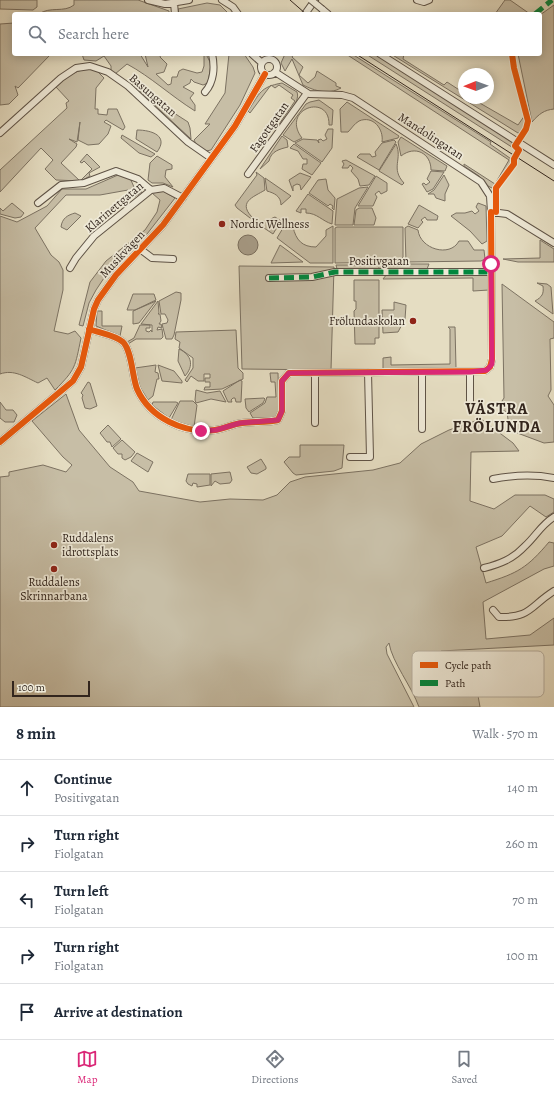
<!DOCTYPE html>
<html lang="en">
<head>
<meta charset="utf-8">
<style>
  :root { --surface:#fff; --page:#f2f2f3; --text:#1f2937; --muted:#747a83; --line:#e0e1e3; --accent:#db2777 }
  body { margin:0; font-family:Alegreya,serif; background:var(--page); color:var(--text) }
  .compass { position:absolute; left:458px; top:68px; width:36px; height:36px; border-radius:50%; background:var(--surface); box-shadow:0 2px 10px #0003; rotate:269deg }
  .scale { position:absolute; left:12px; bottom:10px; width:78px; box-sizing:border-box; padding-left:4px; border:2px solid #32251d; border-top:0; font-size:11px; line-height:14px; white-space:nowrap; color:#32251d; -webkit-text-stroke:3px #eee9d7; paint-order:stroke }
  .stop { position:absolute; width:12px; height:12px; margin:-9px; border:3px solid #db2777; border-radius:50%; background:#fff }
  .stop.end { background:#db2777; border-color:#fff; box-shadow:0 1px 4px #0008 }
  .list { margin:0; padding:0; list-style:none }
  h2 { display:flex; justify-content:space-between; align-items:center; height:52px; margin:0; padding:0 16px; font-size:17px }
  h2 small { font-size:13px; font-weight:400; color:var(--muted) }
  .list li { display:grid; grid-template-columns:26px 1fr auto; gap:12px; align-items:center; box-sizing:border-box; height:56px; padding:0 16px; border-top:1px solid var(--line) }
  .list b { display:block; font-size:15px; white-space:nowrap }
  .list p { margin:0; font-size:13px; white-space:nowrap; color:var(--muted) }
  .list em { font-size:13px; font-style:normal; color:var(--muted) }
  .icon { flex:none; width:22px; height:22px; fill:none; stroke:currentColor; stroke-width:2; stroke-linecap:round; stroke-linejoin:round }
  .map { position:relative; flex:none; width:554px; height:707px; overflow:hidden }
  .search { position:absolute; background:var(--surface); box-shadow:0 2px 10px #0003; left:12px; right:12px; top:12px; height:44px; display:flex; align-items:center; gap:10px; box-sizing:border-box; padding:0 14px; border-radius:4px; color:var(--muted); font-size:15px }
  .sheet { height:332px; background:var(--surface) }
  nav { display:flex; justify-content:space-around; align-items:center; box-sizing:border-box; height:56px; border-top:1px solid var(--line); background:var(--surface); font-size:11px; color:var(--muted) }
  nav a { display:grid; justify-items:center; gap:2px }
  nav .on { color:var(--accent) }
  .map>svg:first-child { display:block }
  .green { fill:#c7bea6; stroke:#7c7262 }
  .water { fill:#a89e8a; stroke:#796e5e }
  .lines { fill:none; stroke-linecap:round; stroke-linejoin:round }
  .minor-casing { stroke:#5f5346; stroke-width:8 }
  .minor { stroke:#eee9d7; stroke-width:6 }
  .tram { stroke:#32251d; stroke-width:1 }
  .minor-bridge-casing { stroke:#5f5346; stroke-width:8; stroke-linecap:butt }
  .minor-bridge { stroke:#eee9d7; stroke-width:6 }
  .quiet { stroke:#00873e; stroke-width:5; stroke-dasharray:10 5; stroke-linecap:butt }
  .cycleway-casing { stroke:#eee9d7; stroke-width:8 }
  .cycleway { stroke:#e8590c; stroke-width:6 }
  .route { stroke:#db2777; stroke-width:5 }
  .poi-dot { fill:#8f2418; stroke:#eee9d7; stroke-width:1.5 }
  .labels { text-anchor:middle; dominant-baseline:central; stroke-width:3.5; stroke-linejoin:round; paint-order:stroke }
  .street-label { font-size:12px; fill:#32251d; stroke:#eee9d7 }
  .poi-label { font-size:12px; fill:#32251d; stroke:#eee9d7; text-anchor:start }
  .district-label { font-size:16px; font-weight:bold; letter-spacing:1px; fill:#32251d; stroke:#eee9d7 }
  .key { fill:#eee9d7; stroke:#b6ae9f; stroke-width:1 }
  .key-label { font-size:11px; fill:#32251d }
</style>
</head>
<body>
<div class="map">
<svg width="554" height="707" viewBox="0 0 554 707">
  <rect width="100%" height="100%" fill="#e5ddc2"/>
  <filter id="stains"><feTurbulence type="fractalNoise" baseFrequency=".005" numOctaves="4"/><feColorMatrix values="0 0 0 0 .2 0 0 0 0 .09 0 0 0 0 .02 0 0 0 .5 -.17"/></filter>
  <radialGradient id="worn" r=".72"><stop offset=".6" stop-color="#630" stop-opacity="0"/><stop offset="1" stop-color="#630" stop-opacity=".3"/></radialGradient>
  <!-- green -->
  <path class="green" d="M0 0H37V7L33 10 0 9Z
    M74 0H138L169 11V14H39C50 6 64 13 74 5Z
    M505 0H510L530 14H495Z
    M207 3 220 5 229 14H179L178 9Z
    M554 5V109C544 110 539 114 532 122L518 54H540V15Z
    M14 23V54L50 55 18 88 15 86 18 95 9 104 0 105V24Z
    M82 54H140L148 67 145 54H161L160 57 167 64 164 72 156 74 168 85 171 84 172 77H177L179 71 183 69 197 73 202 72 204 66V54H206L211 64 208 83 203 85 194 82 191 79 190 83 183 87 194 93 190 98 195 105V111C171 96 151 77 127 64L115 74 111 71V66L104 56 96 61 84 60Z
    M229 54H244L253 67 255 73 240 105 211 150 206 151 196 144 194 140 210 124H205L225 93Z
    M285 54H294L292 57 303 67 299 75 308 83 315 77 317 71 336 83V86L341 88C328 95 315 91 303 85L292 59 285 71 281 63Z
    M346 54H352L491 142 490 144 514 161 501 181 492 188 488 186 479 176 464 166V164L495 184 509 160Z
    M366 54H376L512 142 513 146 518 149V151Z
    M391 54H404L403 59 444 85 447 82 464 93V98H471L518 125 525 115V126L522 133H518Z
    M87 69 96 70 104 78 96 88 95 109H98V114L107 115 108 109H117L125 127 123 130 106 120 104 122 111 126 108 134 99 144 88 145 78 140 80 122 77 142 69 139 77 144 76 147 61 163 80 181 92 169 84 161 82 163 80 162 87 154 100 167 89 173 90 176 81 181 56 180 45 169 53 160 41 148 0 192V170L67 108 66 103 69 101 56 87C66 78 73 71 87 69Z
    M282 83 297 92C301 102 284 120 278 129L277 127 295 101 291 98 293 95 279 85 275 88 271 85 250 113 248 111C260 93 260 87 282 83Z
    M136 85 160 104 188 122 190 128 191 139 134 86Z
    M319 100 333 110 332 125H329C330 92 280 109 302 138L294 142 283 135 306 104 310 102Z
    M347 102 399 136 398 138 382 142C384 129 373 115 359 121 354 124 352 128 348 132H341L340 109Z
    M328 129H333L332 148 322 162 295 143 303 139 317 140 319 143 318 140 321 139 323 141 327 139 325 135Z
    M137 130C152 130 169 136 157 152L136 139Z
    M122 135 155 154 151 157 139 153 121 138Z
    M282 136 287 140 288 147C280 149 271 151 269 161L260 169Z
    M401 137 447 166 445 171 431 170C431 153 415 145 401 156L398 142Z
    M394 140 396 142 379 170 357 157 360 154H370L372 157 376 156 375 152 382 143Z
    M294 144 321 163 312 175 302 169 303 164H307V159H303L298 151 290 148Z
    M396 144C403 159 390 168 404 183L402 185 379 171Z
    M157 156 172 165V169L166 170 165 177 173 187 163 183H152L148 180 150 163Z
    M346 160 375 176 369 185 360 186 358 179 351 171 353 168 350 165 348 168H342L344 164 342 161Z
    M431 171 444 172 433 189 427 192 422 184 424 183 426 185 430 182 427 179Z
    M256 172 264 178 265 190C254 197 235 202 255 220L254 221 237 208 235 205 257 175Z
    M300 173 311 177 301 190 300 185 297 184 293 186V191L289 180Z
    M118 175 130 178 134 187 142 192 134 197 128 190 100 195H66L35 228 51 255 59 262 63 270V290L54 331 68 334 75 331 81 338C75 367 76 369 55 390L47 378 38 383C25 377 14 369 0 374V216L17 222 47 206 62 189H86Z
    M444 175 449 185 445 194V201L436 198 434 194H428L434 190Z
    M376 176 387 183V191L381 194 379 191 375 194 377 197 373 206H358Z
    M265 178 291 196 281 205C281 196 274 193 267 191Z
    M326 179 328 190 335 198 334 210 332 208 333 206 330 204 328 206 309 193 318 180Z
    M368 187 355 208 353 225H335L337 199 359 188Z
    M159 189 175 198 147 234 106 275 96 290 89 303 83 326 79 325 90 282 106 261 145 230 157 212 160 200 152 193Z
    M308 194 333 211 332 224C322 221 317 213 306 213V209H301V213L296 211Z
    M12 203 24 213 21 217 15 218 0 214V208L3 211Z
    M478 203 486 206 487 241 482 244 470 231 451 216 456 213H465L472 211 475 214 479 211 476 207Z
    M419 205 438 216 437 220H427L425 217 421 220 423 222 418 228 408 224Z
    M359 208H372L376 218 374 225H354L356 210Z
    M75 213 81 216 67 230 61 227C62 218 68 215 75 213Z
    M275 217 281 221 273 234 255 222 267 221 269 225 273 223 271 221 269 222 268 220Z
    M333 226V263H310L277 238 283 228 293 227C296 240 302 247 316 247L326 236V230Z
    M408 226 418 230C420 249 450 258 459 241H468L474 250H484L485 259 481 261 406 262 405 228Z
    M337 227H403V257L402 258H403V262L335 263V228Z
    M540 240 554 249V262H518L503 259 540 258Z
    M280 245 303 262 271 263Z
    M381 264H429L427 269 381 270Z
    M336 265H379V271L337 269Z
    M239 266 334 267 331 370 242 369Z
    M487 273 489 276V290L473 291V278L383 279 387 274Z
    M354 280H379V338H375V344H355L354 311 356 309V301H354Z
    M537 283 547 284 551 287 553 314 535 301C542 297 544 294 543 286Z
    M502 284 554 322V338L550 339 551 390 548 396 554 405V442L544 443 512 431 509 427 507 412 502 410V401L504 398Z
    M176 292 181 293V300L174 335 172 339H166L162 324 167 323 168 320 165 314H161L159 301Z
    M133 294H154L156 300 135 310H127Z
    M156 301 139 323 133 324V311Z
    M158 301 159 313 158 314H160L161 321 159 324H161L162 328 158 327 157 330 162 329 163 337 161 339H136L128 344 127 342 134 338 140 325H150V328H146V331L149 332 151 330 152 332V325L141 324Z
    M394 302 406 305 405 319 398 332 383 333 382 310H394Z
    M97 311H102V326H122L120 336 96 326Z
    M448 327H455L456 368 383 369V358L391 357V365L450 364V329Z
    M236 330 238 368 243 373V379L222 389 204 390 205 387H210V382H205V378H210V374H204V381H198L191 376 187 382 185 380 193 368V358L179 348 180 342 175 339 176 332Z
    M179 349C192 355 194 366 185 376L178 361Z
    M156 365 155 372 158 373 159 379H157L153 396 148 400 140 387 135 368Z
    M158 365 174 371 182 381V383L162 381Z
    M270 373H278L279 413 274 418H253L250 413 265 403 267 397H276L275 382H271Z
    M240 380 242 381 241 402H236L235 398H233L231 400 232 402H228L223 391Z
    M88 382 90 383 97 406 90 409 85 408 82 398 83 395 81 393Z
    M196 390 207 393 220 391 226 402 211 399 196 403 195 400Z
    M66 394 79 430 110 467 133 482 139 491 200 502 230 499 263 500 277 495 290 482 305 477 373 470 400 463 421 444 449 430 481 419 513 443 519 451 471 452 470 501 494 509 515 495H545L554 499V512L546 517 530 506 502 536 476 547 486 583C518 573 527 568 549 542L554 543V566L544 569 483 602 486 639 530 635 554 618V645L441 651 439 661 445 667 444 672 457 684 475 678 480 707H419C412 687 392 662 389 643L386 647 387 654 414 707H0V477L9 476V472L43 465 66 472 72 465 63 457 32 421Z
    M245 399 264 398 265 399 263 403 249 412 246 408Z
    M180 401H193L197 405 194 427 171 420Z
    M0 402 6 410H13L17 415 14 422H5L0 418Z
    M153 402H176L178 403 169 418 152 405Z
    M108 425 121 439 112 447 110 442H107L100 433Z
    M122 440 135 452 131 457 125 460 122 458V454H118L113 448Z
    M300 445H344L342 468 334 471 296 475 293 473 284 462 289 457H300Z
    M137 453 153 462 148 472 131 461Z
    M261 459 266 467V469L257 474 251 473 247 467Z
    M230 472 232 480 230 483 220 484 215 481 211 486V474Z
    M188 474H210V485L197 487V484L193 483 192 486 188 484 186 481Z"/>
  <!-- water -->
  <path class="water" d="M238 245a10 10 0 1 1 20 0a10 10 0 1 1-20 0Z"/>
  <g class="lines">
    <!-- minor casing -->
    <g class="minor-casing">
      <path id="minor" d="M148 0 165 4 189 0
        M222 0 233 7 238 14
        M417 0 424 2 429 0
        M174 3 175 14
        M322 9 328 14
        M305 14 315 0
        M252 54 262 63
        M380 54 554 165
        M261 67a8 8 0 1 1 16 0a8 8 0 1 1-16 0Z
        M275 72 309 94 342 95 353 98 481 182 490 196 491 212 507 214 554 243
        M205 92C214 82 215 67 212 54
        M0 133 61 78 76 68 90 66 108 72 128 86 188 142 211 158
        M248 174 307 93
        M38 203 61 185 84 183 116 171 138 179 151 190
        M140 249 152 258 173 259
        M70 268 76 258 94 236 151 190 164 188 183 198
        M269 278 312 277 335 272H491
        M89 329C100 333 115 335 123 342 132 351 132 376 137 389 150 418 184 434 215 430 224 429 232 424 242 423 254 421 266 423 278 420L282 411V381L289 373 485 371 490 367 492 359 491 212
        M422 372V429
        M470 372V405
        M315 423V373
        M0 442 73 381 81 367 94 309 98 300 116 275 163 225 235 126 265 74
        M350 457H370L368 372
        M493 479C514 475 533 474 554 478
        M484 568C500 564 513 559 525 546 536 536 541 525 554 517
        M493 610 499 617C531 618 530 606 554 591"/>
    </g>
    <!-- minor -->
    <use href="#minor" class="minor"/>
    <!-- tram -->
    <path class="tram" d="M290 0 306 14
      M356 54 554 181"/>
    <!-- minor-bridge casing -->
    <g class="minor-bridge-casing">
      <path id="minor-bridge" d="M311 0 322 9"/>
    </g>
    <!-- minor-bridge -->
    <use href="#minor-bridge" class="minor-bridge"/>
    <!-- quiet -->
    <path class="quiet" d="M535 14 552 0
      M269 278 312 277 335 272H491"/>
    <!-- cycleway casing -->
    <g class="cycleway-casing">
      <path id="cycleway" d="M496 212V188L514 164V159L519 150 515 146 526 129 528 121 514 68 512 54
        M89 329C100 333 115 335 123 342 132 351 132 376 137 389 150 418 184 434 215 430 224 429 232 424 242 423 254 421 266 423 278 420L282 411V381L289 373 485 371 490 367 492 359 491 212
        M0 442 73 381 81 367 94 309 98 300 116 275 163 225 235 126 265 74"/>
    </g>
    <!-- cycleway -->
    <use href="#cycleway" class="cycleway"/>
  </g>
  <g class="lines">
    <!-- route -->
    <path class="route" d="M201 431 216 430 240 423 278 420 282 411V381L289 373 470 372 487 370 492 364V359L491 264"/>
  </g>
  <!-- markers -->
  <g class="poi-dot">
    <circle cx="222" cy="224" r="4"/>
    <circle cx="413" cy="321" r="4"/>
    <circle cx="54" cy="545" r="4"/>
    <circle cx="54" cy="569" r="4"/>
  </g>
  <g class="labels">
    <!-- street labels -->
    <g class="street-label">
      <text transform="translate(153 95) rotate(41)">Basungatan</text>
      <text transform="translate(269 127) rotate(-55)">Fagottgatan</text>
      <text transform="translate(431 136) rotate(33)">Mandolingatan</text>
      <text transform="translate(114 207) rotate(-40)">Klarinettgatan</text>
      <text transform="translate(122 254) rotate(-47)">Musikvägen</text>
      <text x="379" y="261">Positivgatan</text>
    </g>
    <!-- poi labels -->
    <g class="poi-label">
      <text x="230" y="224">Nordic Wellness</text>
      <text x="405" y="321" text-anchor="end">Frölundaskolan</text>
      <text x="62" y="538">Ruddalens<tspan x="62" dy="14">idrottsplats</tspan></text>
      <text x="54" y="582" text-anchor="middle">Ruddalens<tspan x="54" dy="14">Skrinnarbana</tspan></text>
    </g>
    <!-- district labels -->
    <g class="district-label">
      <text x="497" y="409">VÄSTRA<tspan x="497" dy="18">FRÖLUNDA</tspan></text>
    </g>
  </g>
  <!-- legend -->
  <rect x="412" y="651" width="132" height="46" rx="6" class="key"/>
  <rect x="420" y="662" width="18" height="6" fill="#e8590c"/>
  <rect x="420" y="680" width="18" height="6" fill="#00873e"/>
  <g class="key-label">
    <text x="445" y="669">Cycle path</text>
    <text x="445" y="687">Path</text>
  </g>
  <rect width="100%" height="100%" filter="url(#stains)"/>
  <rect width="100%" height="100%" fill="url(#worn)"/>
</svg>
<svg class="compass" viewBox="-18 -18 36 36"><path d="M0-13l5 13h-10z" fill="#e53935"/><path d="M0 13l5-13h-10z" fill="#747a83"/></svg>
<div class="scale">100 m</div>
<div class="stop" style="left:491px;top:264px"></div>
<div class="stop end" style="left:201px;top:431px"></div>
<div class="search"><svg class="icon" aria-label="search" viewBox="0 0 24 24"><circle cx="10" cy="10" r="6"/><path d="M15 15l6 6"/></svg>Search here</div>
</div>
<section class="sheet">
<h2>8 min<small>Walk · 570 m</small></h2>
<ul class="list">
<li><svg class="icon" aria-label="ahead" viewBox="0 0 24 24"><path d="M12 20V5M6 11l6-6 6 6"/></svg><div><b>Continue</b><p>Positivgatan</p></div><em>140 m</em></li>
<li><svg class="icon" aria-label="right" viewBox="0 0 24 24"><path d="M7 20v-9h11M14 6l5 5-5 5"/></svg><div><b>Turn right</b><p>Fiolgatan</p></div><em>260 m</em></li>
<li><svg class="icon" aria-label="left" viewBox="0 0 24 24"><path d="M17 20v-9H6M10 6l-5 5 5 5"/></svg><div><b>Turn left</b><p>Fiolgatan</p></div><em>70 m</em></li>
<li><svg class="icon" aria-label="right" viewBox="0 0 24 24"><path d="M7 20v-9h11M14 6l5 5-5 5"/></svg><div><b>Turn right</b><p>Fiolgatan</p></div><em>100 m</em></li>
<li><svg class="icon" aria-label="arrive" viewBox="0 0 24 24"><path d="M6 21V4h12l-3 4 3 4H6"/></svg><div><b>Arrive at destination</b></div></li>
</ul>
</section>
<nav>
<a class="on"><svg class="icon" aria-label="map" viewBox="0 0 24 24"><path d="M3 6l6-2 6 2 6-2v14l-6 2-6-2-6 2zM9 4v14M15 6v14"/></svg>Map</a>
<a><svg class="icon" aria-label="directions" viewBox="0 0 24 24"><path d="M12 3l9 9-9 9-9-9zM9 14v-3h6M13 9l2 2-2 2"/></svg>Directions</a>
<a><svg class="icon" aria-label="saved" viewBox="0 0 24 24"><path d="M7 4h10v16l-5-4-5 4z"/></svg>Saved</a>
</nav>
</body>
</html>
